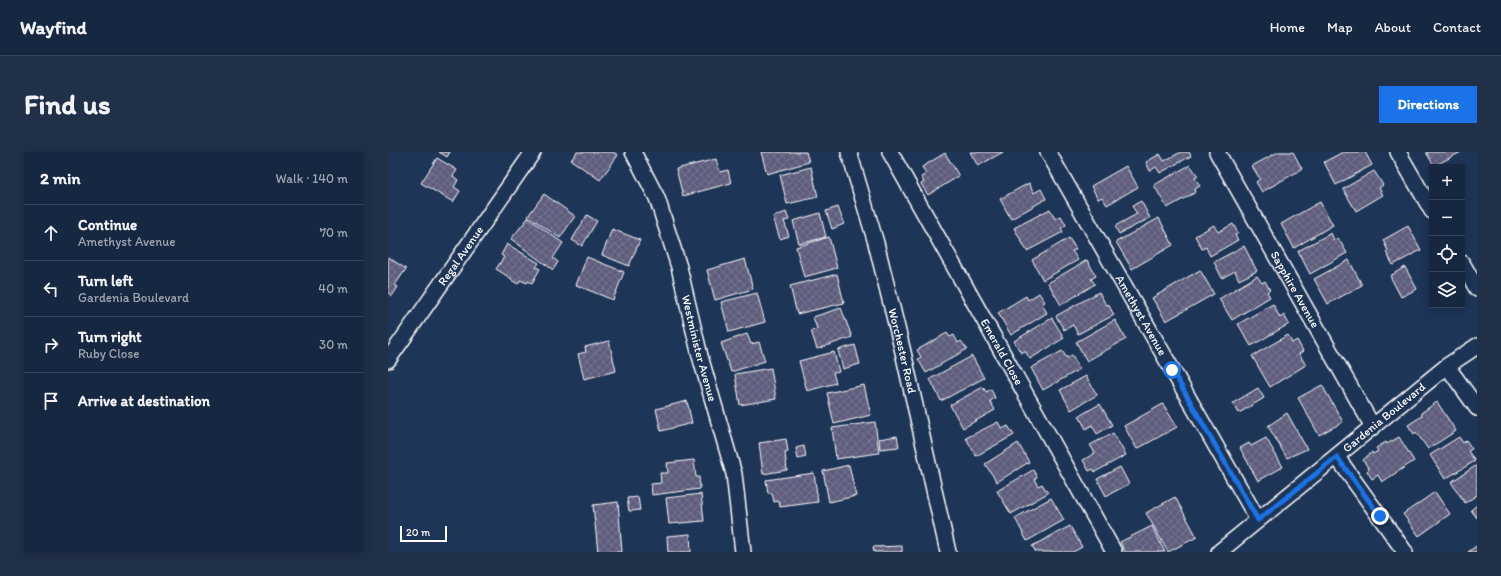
<!DOCTYPE html>
<html lang="en">
<head>
<meta charset="utf-8">
<style>
  :root { --surface:#162841; --page:#1f3048; --text:#f1f3f6; --muted:#9ea6b1; --line:#35445a; --accent:#1a73e8 }
  body { margin:0; font-family:Itim,sans-serif; background:var(--page); color:var(--text) }
  .controls { position:absolute; right:12px; top:12px; display:grid; overflow:hidden; border-radius:0px; box-shadow:0 2px 10px #0003 }
  .controls button { width:36px; height:36px; display:grid; place-items:center; padding:0; border:0; border-bottom:1px solid var(--line); background:var(--surface); color:var(--text); font:20px sans-serif }
  .scale { position:absolute; left:12px; bottom:10px; width:47px; box-sizing:border-box; padding-left:4px; border:2px solid #fff; border-top:0; font-size:11px; line-height:14px; white-space:nowrap; color:#fff; -webkit-text-stroke:3px #1d3557; paint-order:stroke }
  .stop { position:absolute; width:12px; height:12px; margin:-9px; border:3px solid #1a73e8; border-radius:50%; background:#fff }
  .stop.end { background:#1a73e8; border-color:#fff; box-shadow:0 1px 4px #0008 }
  .list { margin:0; padding:0; list-style:none }
  h2 { display:flex; justify-content:space-between; align-items:center; height:52px; margin:0; padding:0 16px; font-size:17px }
  h2 small { font-size:13px; font-weight:400; color:var(--muted) }
  .list li { display:grid; grid-template-columns:26px 1fr auto; gap:12px; align-items:center; box-sizing:border-box; height:56px; padding:0 16px; border-top:1px solid var(--line) }
  .list b { display:block; font-size:15px; white-space:nowrap }
  .list p { margin:0; font-size:13px; white-space:nowrap; color:var(--muted) }
  .list em { font-size:13px; font-style:normal; color:var(--muted) }
  .icon { flex:none; width:22px; height:22px; fill:none; stroke:currentColor; stroke-width:2; stroke-linecap:round; stroke-linejoin:round }
  .map { position:relative; flex:none; width:1089px; height:400px; overflow:hidden; border-radius:0px }
  header { display:flex; align-items:center; gap:24px; box-sizing:border-box; height:56px; padding:0 20px; background:var(--surface); border-bottom:1px solid var(--line) }
  header strong { font-size:19px }
  nav { display:flex; gap:22px; margin-inline-start:auto; font-size:14px }
  .intro { display:flex; align-items:center; justify-content:space-between; box-sizing:border-box; height:96px; padding:0 24px }
  h1 { margin:0; font-size:28px }
  .button { padding:10px 18px; border-radius:0px; background:var(--accent); color:#fff; font-size:14px; font-weight:700 }
  main { display:flex; gap:24px; padding:0 24px }
  aside { flex:1; background:var(--surface); border-radius:0px; box-shadow:0 2px 10px #0003 }
  .map>svg:first-child { display:block }
  .building { fill:url(#building-cross-hatch); stroke:#fff }
  .lines { fill:none; stroke-linecap:round; stroke-linejoin:round }
  .street-casing { stroke:#fff; stroke-width:18 }
  .street { stroke:#1d3557; stroke-width:15 }
  .route { stroke:#1a73e8; stroke-width:5 }
  .labels { text-anchor:middle; dominant-baseline:central; stroke-width:4; stroke-linejoin:round; paint-order:stroke }
  .street-label { font-size:12px; fill:#fff; stroke:#1d3557 }
</style>
</head>
<body>
<header>
<strong>Wayfind</strong>
<nav><a>Home</a><a>Map</a><a>About</a><a>Contact</a></nav>
</header>
<div class="intro"><h1>Find us</h1><a class="button">Directions</a></div>
<main>
<aside>
<h2>2 min<small>Walk · 140 m</small></h2>
<ul class="list">
<li><svg class="icon" aria-label="ahead" viewBox="0 0 24 24"><path d="M12 20V5M6 11l6-6 6 6"/></svg><div><b>Continue</b><p>Amethyst Avenue</p></div><em>70 m</em></li>
<li><svg class="icon" aria-label="left" viewBox="0 0 24 24"><path d="M17 20v-9H6M10 6l-5 5 5 5"/></svg><div><b>Turn left</b><p>Gardenia Boulevard</p></div><em>40 m</em></li>
<li><svg class="icon" aria-label="right" viewBox="0 0 24 24"><path d="M7 20v-9h11M14 6l5 5-5 5"/></svg><div><b>Turn right</b><p>Ruby Close</p></div><em>30 m</em></li>
<li><svg class="icon" aria-label="arrive" viewBox="0 0 24 24"><path d="M6 21V4h12l-3 4 3 4H6"/></svg><div><b>Arrive at destination</b></div></li>
</ul>
</aside>
<div class="map">
<svg width="1089" height="400" viewBox="0 0 1089 400">
  <defs>
    <pattern id="building-cross-hatch" width="8" height="8" patternUnits="userSpaceOnUse"><rect width="8" height="8" fill="#5e5d7d"/><path d="M0 0l8 8M0 8l8-8" fill="none" stroke="#767590"/></pattern>
  </defs>
  <rect width="100%" height="100%" fill="#1d3557"/>
  <filter id="ink" filterUnits="userSpaceOnUse"><feTurbulence type="fractalNoise" baseFrequency=".025" numOctaves="2"/><feDisplacementMap in="SourceGraphic" scale="8" xChannelSelector="R" yChannelSelector="G"/><feConvolveMatrix kernelMatrix="1 2 1 2 8 2 1 2 1" color-interpolation-filters="sRGB"/></filter>
  <g filter="url(#ink)">
    <!-- building -->
    <path class="building" d="M51 0H62L59 5Z
      M189 0H225L230 3 212 28 183 8Z
      M373 0H418L421 10 379 22Z
      M582 0H615L590 14Z
      M793 0H801L803 4 772 21 768 15 762 19 758 10 772 2 776 9Z
      M890 0H905L914 17 874 40 868 30 872 27 864 14Z
      M955 0H977L984 13 948 33 936 10Z
      M1038 0H1073L1046 14Z
      M557 1 571 24 540 43 533 32 536 30 533 25 538 22 534 15Z
      M49 6 69 18 65 24 70 28 66 35 72 39 65 50 33 31Z
      M328 7 332 20 340 18 343 31 295 44 288 17Z
      M802 13 810 24 807 26 812 34 807 37 808 40 779 56 766 33Z
      M738 14 750 35 719 53 714 45 710 47 703 34Z
      M423 15 430 45 399 52 392 23Z
      M986 19 995 33 991 36 995 43 968 59 955 37Z
      M641 31 646 41 653 37 658 47 623 67 612 47Z
      M156 42 187 64 172 86 140 64Z
      M753 49 762 66 731 82 727 74 749 62 744 54Z
      M932 50 945 73 906 96 893 72Z
      M450 55 456 72 444 77 438 59Z
      M662 57 667 67 673 64 678 73 673 76 675 80 639 99 626 76Z
      M398 60 401 68 396 69 401 84 392 87 385 65Z
      M432 61 438 85 411 92 405 69Z
      M199 63 209 69 194 94 184 88Z
      M140 66 175 91 165 106 170 110 165 118 123 87Z
      M771 66 785 93 744 117 728 90Z
      M845 72 850 81 847 83 850 88 822 104 818 95 814 97 807 84 826 73 830 80Z
      M1020 74 1033 98 1005 113 998 100 1000 99 995 88Z
      M224 77 252 88 241 114 214 103Z
      M943 81 946 88 950 86 959 101 922 122 910 99Z
      M441 85 449 116 416 125 408 95Z
      M681 86 688 97 684 99 690 108 655 128 644 108Z
      M119 92 151 111 148 115 152 117 144 131 140 129 139 131 132 128 130 132 123 128 124 127 108 117 116 105 113 103Z
      M856 94 869 119 851 128 847 119 834 126 826 110Z
      M0 105 18 117 7 133 10 135 4 144 0 141Z
      M199 105 236 120 225 148 188 133Z
      M357 107 365 137 327 148 319 118Z
      M699 108 708 124 703 127 707 132 673 153 660 131Z
      M961 108 974 133 940 152 926 127Z
      M1017 115 1029 137 1013 145 1002 124Z
      M812 118 826 142 778 169 764 146Z
      M449 122 456 151 409 162 402 134Z
      M869 124 874 131 877 129 882 138 879 140 882 145 844 168 831 147Z
      M711 140 718 153 720 152 726 163 690 182 685 173 676 178 668 164Z
      M369 141 377 170 341 180 333 150Z
      M651 141 657 150 654 152 659 161 623 183 610 161 638 144 640 148Z
      M885 152 892 166 896 163 901 172 863 194 850 172Z
      M453 156 464 185 429 197 423 179 429 177 425 165Z
      M664 166 676 186 642 207 637 199 633 201 626 189Z
      M727 168 738 187 699 209 688 190Z
      M559 181 562 185 566 183 570 191 573 189 579 197 538 221 530 207 533 205 529 198Z
      M359 182 363 192 371 190 377 209 343 220 333 191Z
      M900 183 904 191 909 188 915 199 911 202 918 213 882 235 864 204Z
      M221 189 228 219 196 227 190 202 198 200 197 195Z
      M467 193 472 212 455 217 450 198Z
      M674 199 679 206 684 203 692 217 655 238 643 216Z
      M446 200 451 220 445 221 448 231 419 239 411 209Z
      M584 204 596 226 553 249 542 227Z
      M383 216 388 247 352 253 347 222Z
      M698 224 709 243 683 258 672 238Z
      M476 233 483 263 446 272 439 241Z
      M934 233 955 270 931 283 910 246Z
      M595 235 598 240 603 237 607 246 602 249 607 258 575 276 562 253Z
      M870 236 876 246 851 261 845 251Z
      M299 249 304 271 273 279 268 257Z
      M1049 250 1068 279 1040 297 1028 280 1026 282 1020 273 1034 264 1033 261Z
      M712 252 724 273 709 282 704 273 698 277 691 264Z
      M775 252 789 275 749 297 736 274Z
      M899 261 919 297 899 306 880 274Z
      M487 270 491 301 448 307 444 276Z
      M610 270 614 277 620 274 626 283 588 304 578 286Z
      M725 281 738 303 707 320 705 317 701 319 695 308 707 301 702 293Z
      M509 284 511 295 492 297 491 287Z
      M1011 285 1026 309 994 330 990 323 984 327 979 319 981 317 975 308 984 300 985 302 990 299 988 296 998 290 999 292Z
      M1071 285 1075 291 1078 288 1084 297 1080 299 1087 309 1057 327 1042 303Z
      M878 286 895 315 870 329 852 296 861 291 863 294Z
      M398 287 400 300 397 301 399 318 375 322 371 291Z
      M630 291 641 310 609 330 597 312Z
      M416 294 418 305 410 307 408 296Z
      M306 308 308 325H311L312 337 264 343 263 332 273 331 272 321H280L279 311Z
      M461 313 468 344 441 350 435 319Z
      M1089 313V343L1077 351 1063 330Z
      M732 315 741 332 718 344 709 327Z
      M645 318 649 325 646 327 650 334 654 332 660 341 623 362 609 339Z
      M426 321 430 350 392 355 391 349 386 350 384 341H380L378 328Z
      M1047 340 1062 362 1031 384 1015 362Z
      M313 342 316 369 281 372 278 346Z
      M250 345 252 358 241 359 239 346Z
      M787 345 809 385 780 400 758 361Z
      M663 346 676 368 639 389 627 366Z
      M230 350 234 400H210L205 353Z
      M1089 353V366L1083 358Z
      M682 374 694 395 685 400H648L644 394Z
      M764 374 777 400H737L732 390Z
      M302 382 303 400H280L279 384Z
      M514 394V400H486L485 395Z
      M1088 394 1089 400H1080Z"/>
    <g class="lines">
      <!-- street casing -->
      <g class="street-casing">
        <g id="street">
          <path id="s1" d="M245 0 269 46 291 115 312 204 346 322 355 400"/>
          <path id="s2" d="M461 0 488 91 515 200 560 400"/>
          <path id="s3" d="M502 0 726 400"/>
          <path id="s4" d="M660 0 870 368"/>
          <path id="s5" d="M829 0 985 275"/>
          <path d="M1010 0 1044 59"/>
          <path d="M1074 111 1089 137"/>
          <path id="s6" d="M0 208 145 0"/>
          <path d="M1059 214 1089 256"/>
          <path d="M949 305 1017 400"/>
          <path id="s7" d="M831 400 1059 214 1089 194"/>
        </g>
      </g>
      <!-- street -->
      <use href="#street" class="street"/>
    </g>
  </g>
  <g class="lines" filter="url(#ink)">
    <!-- route -->
    <path class="route" d="M784 218 870 368 949 305 992 364"/>
  </g>
  <g class="labels">
    <!-- street labels -->
    <g class="street-label">
      <text stroke="none"><textPath href="#s6" startOffset="127">Regal Avenue</textPath></text>
      <text stroke="none"><textPath href="#s5" startOffset="158">Sapphire Avenue</textPath></text>
      <text stroke="none"><textPath href="#s4" startOffset="188">Amethyst Avenue</textPath></text>
      <text stroke="none"><textPath href="#s1" startOffset="208">Westminister Avenue</textPath></text>
      <text stroke="none"><textPath href="#s2" startOffset="206">Worchester Road</textPath></text>
      <text stroke="none"><textPath href="#s3" startOffset="229">Emerald Close</textPath></text>
      <text stroke="none"><textPath href="#s7" startOffset="213">Gardenia Boulevard</textPath></text>
    </g>
  </g>
</svg>
<div class="controls">
<button>+</button>
<button>−</button>
<button><svg class="icon" aria-label="locate" viewBox="0 0 24 24"><circle cx="12" cy="12" r="6"/><path d="M12 2v4M12 18v4M2 12h4M18 12h4"/></svg></button>
<button><svg class="icon" aria-label="layers" viewBox="0 0 24 24"><path d="M12 4l9 5-9 5-9-5zM3 14l9 5 9-5"/></svg></button>
</div>
<div class="scale">20 m</div>
<div class="stop" style="left:784px;top:218px"></div>
<div class="stop end" style="left:992px;top:364px"></div>
</div>
</main>
</body>
</html>
